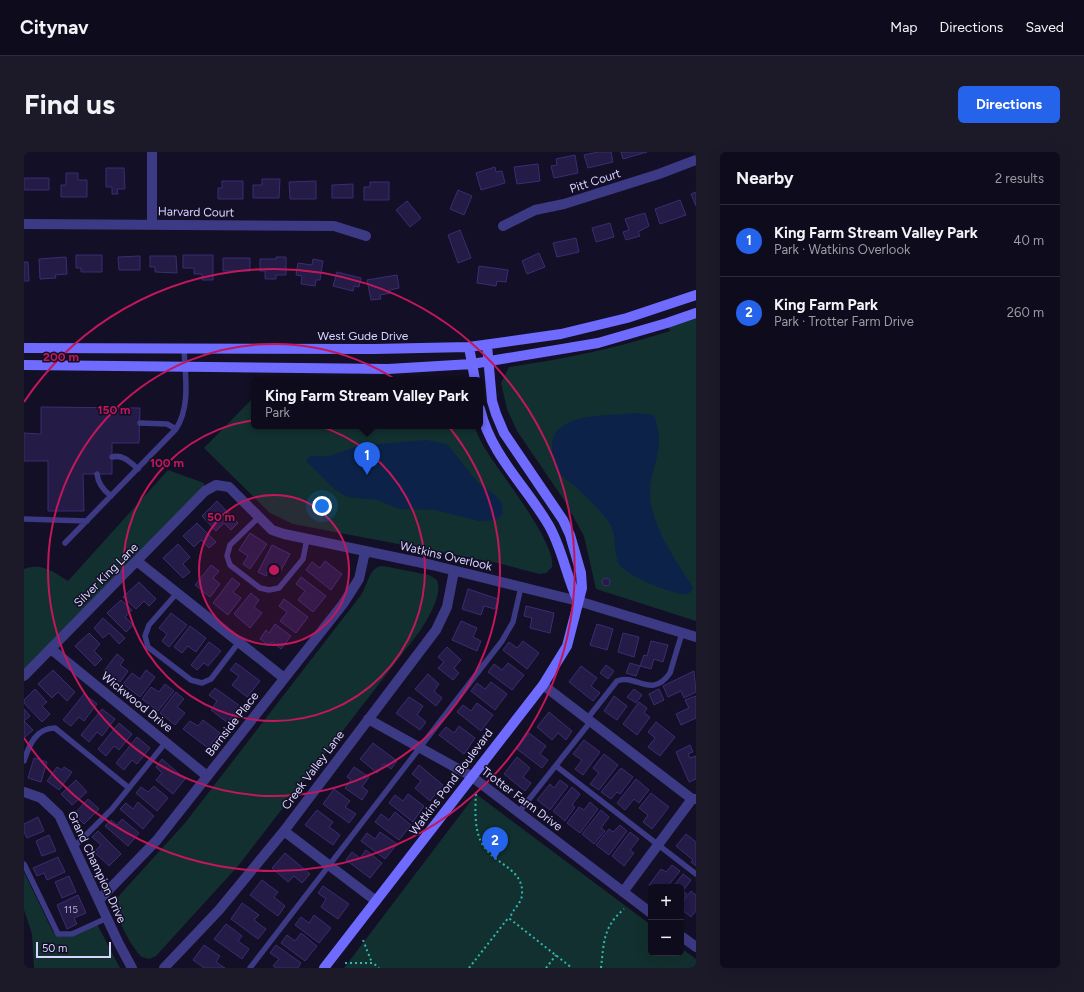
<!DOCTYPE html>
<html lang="en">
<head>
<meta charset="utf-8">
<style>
  :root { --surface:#0e0b1c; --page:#1c1929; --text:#f1f3f6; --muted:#9b9ba3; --line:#2e2b3b; --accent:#2563eb }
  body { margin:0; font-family:Figtree,sans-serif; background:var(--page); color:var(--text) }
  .controls { position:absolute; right:12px; bottom:12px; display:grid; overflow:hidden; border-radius:6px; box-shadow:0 4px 16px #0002 }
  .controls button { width:36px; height:36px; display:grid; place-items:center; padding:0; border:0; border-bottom:1px solid var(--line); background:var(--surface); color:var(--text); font:20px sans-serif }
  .scale { position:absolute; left:12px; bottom:10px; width:75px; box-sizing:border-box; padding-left:4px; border:2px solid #d9d4ff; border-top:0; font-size:11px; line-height:14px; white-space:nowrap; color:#d9d4ff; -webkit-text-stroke:3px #130f26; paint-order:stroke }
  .you { position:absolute; left:298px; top:354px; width:14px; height:14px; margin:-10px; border:3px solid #fff; border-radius:50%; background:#1a73e8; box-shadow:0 0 0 6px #1a73e833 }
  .badge { display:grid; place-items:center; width:26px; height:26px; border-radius:50%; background:var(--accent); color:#fff; font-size:13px; font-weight:700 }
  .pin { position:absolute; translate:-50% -33px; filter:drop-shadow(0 1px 2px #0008) }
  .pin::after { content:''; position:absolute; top:21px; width:14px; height:12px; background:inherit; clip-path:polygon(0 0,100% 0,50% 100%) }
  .popup { position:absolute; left:227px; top:225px; width:232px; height:52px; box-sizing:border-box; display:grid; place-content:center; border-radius:6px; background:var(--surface); filter:drop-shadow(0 1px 3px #0005); font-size:13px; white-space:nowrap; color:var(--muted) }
  .popup b { font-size:15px; color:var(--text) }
  .popup::after { content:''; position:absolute; left:50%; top:100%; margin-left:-8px; border:8px solid transparent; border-top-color:var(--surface) }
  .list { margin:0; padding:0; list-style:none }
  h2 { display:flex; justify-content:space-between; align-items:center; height:52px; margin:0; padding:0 16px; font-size:17px }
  h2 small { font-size:13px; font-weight:400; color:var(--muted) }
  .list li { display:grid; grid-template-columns:26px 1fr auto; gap:12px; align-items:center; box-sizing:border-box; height:72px; padding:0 16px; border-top:1px solid var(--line) }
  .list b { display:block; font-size:15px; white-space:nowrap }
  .list p { margin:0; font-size:13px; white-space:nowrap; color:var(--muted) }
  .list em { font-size:13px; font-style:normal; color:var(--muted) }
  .map { position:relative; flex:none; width:672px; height:816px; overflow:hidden; border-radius:6px }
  header { display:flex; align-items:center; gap:24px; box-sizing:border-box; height:56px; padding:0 20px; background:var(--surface); border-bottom:1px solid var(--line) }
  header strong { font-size:19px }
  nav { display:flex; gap:22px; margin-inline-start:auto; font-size:14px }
  .intro { display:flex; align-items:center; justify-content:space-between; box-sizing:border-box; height:96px; padding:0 24px }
  h1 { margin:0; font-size:28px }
  .button { padding:10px 18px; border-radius:6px; background:var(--accent); color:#fff; font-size:14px; font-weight:700 }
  main { display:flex; gap:24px; padding:0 24px }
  aside { flex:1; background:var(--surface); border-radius:6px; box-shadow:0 4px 16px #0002 }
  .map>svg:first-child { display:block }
  .green { fill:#12302f }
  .water { fill:#0c2248 }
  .building { fill:#241b47; stroke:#3b2d73 }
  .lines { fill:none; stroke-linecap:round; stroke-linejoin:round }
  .path { stroke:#2fb8b0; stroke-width:2; stroke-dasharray:2 3; stroke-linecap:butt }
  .lane { stroke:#3d3a85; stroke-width:5.5 }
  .street { stroke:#3d3a85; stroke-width:10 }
  .secondary { stroke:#6f6bff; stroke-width:10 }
  .ring { fill:none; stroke:#c2185b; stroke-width:2 }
  .labels { text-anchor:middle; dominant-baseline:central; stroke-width:3; stroke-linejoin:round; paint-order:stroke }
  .number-label { font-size:10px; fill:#aca6d1 }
  .street-label { font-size:12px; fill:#d9d4ff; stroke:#130f26 }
  .centre { fill:#c2185b; stroke:#130f26; stroke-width:2 }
  .ring-label { font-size:12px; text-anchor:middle; font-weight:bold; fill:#c2185b; stroke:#130f26; stroke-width:3; stroke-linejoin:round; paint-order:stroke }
</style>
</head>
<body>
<header>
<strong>Citynav</strong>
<nav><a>Map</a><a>Directions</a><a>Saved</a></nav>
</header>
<div class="intro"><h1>Find us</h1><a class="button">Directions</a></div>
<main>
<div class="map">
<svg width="672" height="816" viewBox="0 0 672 816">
  <rect width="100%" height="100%" fill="#130f26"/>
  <!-- green -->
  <path class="green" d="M672 161V469L572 437 560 384 540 348 493 279 483 257 477 231 485 215C540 207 593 196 646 179L643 171Z
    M428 225 432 228H375Z
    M230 245V274H450C454 283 458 293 464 301 478 324 533 392 528 415L522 421 515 422 474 411 269 372 246 361 180 296Z
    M144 318 180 331 181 339 0 524V417C17 410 30 420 44 429Z
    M359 414 405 423 413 428C419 443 404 466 396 479L214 714 132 804 125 807 118 805C108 797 87 758 92 747L161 671 337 443C344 433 345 414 359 414Z
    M452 642 627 773V801H657V796L672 807V816H320Z
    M0 720 29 780C42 792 59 779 73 772L96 816H10L8 782 0 758Z"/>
  <!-- water -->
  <path class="water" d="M613 261 630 263C642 297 629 306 626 338 624 369 652 409 669 435L667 440C664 441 661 443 658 442 644 440 599 423 594 410 590 399 592 382 586 372 577 359 564 346 553 336 548 331 539 327 535 320 529 310 525 293 531 282 544 260 591 264 613 261Z
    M402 288 423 292 456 333 469 341 478 351 479 362 472 368 455 369 411 358 376 357 353 348 323 345 309 336 282 309 286 304H306L334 294Z"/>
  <!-- building -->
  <path class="building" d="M574 0H587L589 10 564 16 560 3Z
    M597 0H623L599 7Z
    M551 3 554 21 530 26 527 14 533 13 532 7Z
    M514 12 516 29 493 32 490 15Z
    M471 15 472 20 478 19 481 31 457 38 452 21Z
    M82 16H100L101 37H93L94 42H88V35H82Z
    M42 21H54V28H63V45H37V33H42Z
    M0 26H25V38H0Z
    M238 27H256L255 46H229V33H238Z
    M198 29H219V47H194V36H198Z
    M292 29V47H266L265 30Z
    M346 30H365V48H340V35H346Z
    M329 32V46H308V33Z
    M434 38 448 44 440 63 426 57Z
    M672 40V54L667 42Z
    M656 48 662 63 636 72 631 57Z
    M383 49 397 66 386 75 372 58Z
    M621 61 625 74 614 80 616 84 602 88 599 80 605 78 601 67Z
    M586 71 590 85 572 90 568 76Z
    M436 78 447 106 434 111 424 83Z
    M552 86 555 100 533 105 529 91Z
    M515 101 521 115 503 122 498 109Z
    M52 103H78V120H57V116H52Z
    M159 103H189V128H178V122H170V116H159Z
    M116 104V118H95L94 105Z
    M126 104H152L153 121 131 120V115H126Z
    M42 105 43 122 31 123 32 126 16 127 15 107Z
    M252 105H262V123H252V127H241V119H236V107H252Z
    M199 106H226V119H199Z
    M289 107 299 109 296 128H292L291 134 277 132 278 124 272 123 274 111 288 113Z
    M0 110H4L5 129H0Z
    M455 114 484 118 482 130 473 129 472 134 453 131Z
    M313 120 337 126 335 135 330 134 329 139 309 134Z
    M373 123 375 136 366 138V141L356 143 357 147 347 148 343 128Z
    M17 255 116 256 115 291H88V322H59L60 359H24V309H0V281L17 282Z
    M193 349 214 371 207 378 200 371 192 379 178 364Z
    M173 371 192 390 185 396 177 388 170 395 159 384Z
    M226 381 243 392 226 417 219 412 224 404 215 398Z
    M154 392 166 405 159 412 166 420 159 426 139 406Z
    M248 393 266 402 256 420 246 415 242 424 234 420Z
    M301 409 318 422 307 438 282 418 288 410 296 416Z
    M187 413 195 419 189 426 196 432 186 445 171 433Z
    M277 425 302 444 289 460 274 448 281 439 272 432Z
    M578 430a4 4 0 1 1 8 0a4 4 0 1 1-8 0Z
    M208 426 216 432 209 440 217 446 204 463 189 451Z
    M115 430 132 447 125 454 120 449 112 457 99 445Z
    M444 437 474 447 471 457 460 454 457 463 438 457Z
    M227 441 235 448 230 455 238 461 226 476 210 462Z
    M260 447 284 465 272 481 256 469 263 460 255 454Z
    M97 448 108 458 101 465 109 473 102 480 83 461Z
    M502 454 530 461 526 481 506 476 508 466 500 464Z
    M147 461 163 473 145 495 138 489 143 482 135 476Z
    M79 466 101 486 95 492 85 481 79 486 70 476Z
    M437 469 453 476 449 485 457 489 453 499 428 488Z
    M251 472 267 484 257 497 248 490 245 494 236 487 242 478 245 481Z
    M573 472 589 477 583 498 566 493Z
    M166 474 182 486 172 500 164 494 158 501 150 495Z
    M65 481 76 492 70 499 78 507 71 514 51 494Z
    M599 481 615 485 610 505 594 500Z
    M499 489 515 501 503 517 479 498 485 490 493 496Z
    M627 489 644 493 639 510 630 507 627 517 616 514 620 503 623 504Z
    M185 490 197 499 184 514 180 511 173 518 167 513Z
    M423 495 437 508 430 516 435 521 429 528 414 516 420 510 414 505Z
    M93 502 100 508 96 513 104 519 96 530 80 519Z
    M212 511 236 529 223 545 208 533 215 524 206 518Z
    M484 511 500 523 488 538 464 520 470 512 478 518Z
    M606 511 616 514 612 524 602 521Z
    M582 513 590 519 584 527 576 521Z
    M557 514 573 526 567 534 576 541 569 549 545 530Z
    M29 518 51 540 43 549 34 540 28 546 14 532Z
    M122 518 131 525 116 545 99 532 108 521 116 527Z
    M670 519 672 540 660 546 657 539 644 545 639 534Z
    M404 522 415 532 410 539 418 546 412 554 391 537Z
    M467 530 483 542 471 558 447 539 453 531 461 537Z
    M141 532 150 539 134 559 118 547 127 535 135 540Z
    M191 536 216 554 204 571 187 558 193 549 185 543Z
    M11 537 23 550 18 554 26 562 18 570 0 551V548Z
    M610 537 618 543 612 551 603 545Z
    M635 537 640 548 630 553 625 542Z
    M152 540 160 547 153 555 161 561 151 573 136 561Z
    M60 542 73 552 60 569 55 565 47 574 39 568Z
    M590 544 603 554 593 568 580 559Z
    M672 544V566L657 573 652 562 665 556 661 548Z
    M385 545 399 554 393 563 402 570 396 578 372 561Z
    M615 550 623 556 620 561 626 565 613 583 599 572Z
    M453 551 469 563 457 579 433 560 439 553 447 559Z
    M0 557 6 564 0 569 9 578 0 586Z
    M78 557 91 567 78 584 73 580 65 590 57 583Z
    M525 560 548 579 542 588 534 581 528 588 513 575Z
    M179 568 196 581 184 596 159 577 166 569 174 574Z
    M632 570 651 585 636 604 624 595 631 586 624 580Z
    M95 571 108 582 95 598 90 594 82 604 74 597Z
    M435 574 451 586 440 602 415 583 422 575 430 581Z
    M505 581 522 594 516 602 524 608 518 616 493 597Z
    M113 585 126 596 113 612 108 608 100 618 92 611Z
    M560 588 576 600 559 623 551 617 558 608 549 602Z
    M349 591 373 609 367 617 360 612 353 621 336 607Z
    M666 593 669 600 664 602 666 606 672 604V627L665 630 652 600Z
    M580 602 594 613 575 638 566 632 575 621 569 616Z
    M493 605 506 616 499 625 507 631 501 639 480 622Z
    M10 606 23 610 17 630 4 626Z
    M138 607 161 627 149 642 132 628 138 621 132 615Z
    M395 613 419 633 406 649 391 636 397 629 388 622Z
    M33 615 38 618 40 615 48 620 35 638 23 629Z
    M330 615 345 625 338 635 344 639 338 648 321 636 327 628 323 625Z
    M597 616 609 625 596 642 593 640 587 647 577 640Z
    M612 627 625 638 615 651 610 647 601 658 593 651Z
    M52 628 63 640 48 653 37 642Z
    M536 628 544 634 526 658 513 648 526 632 530 636Z
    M130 634 144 646 133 659 112 641 117 635 124 640Z
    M548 635 556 642 548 653 551 655 541 669 529 659Z
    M310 637 326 649 321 655 332 662 325 671 299 652Z
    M627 641 645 655 628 677 619 670 624 663 615 656Z
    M384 642 400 654 389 670 365 651 371 643 379 649Z
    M64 647 75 657 60 672 50 662Z
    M114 650 130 664 119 677 96 657 102 651 109 657Z
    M566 650 574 657 556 681 543 671 555 655 560 658Z
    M293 658 309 670 305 675 316 683 309 693 281 673Z
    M577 658 585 665 577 676 581 679 570 692 558 682Z
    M371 660 387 673 375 688 351 670 357 662 365 668Z
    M14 665 20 679 3 686 0 680V672Z
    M98 667 115 681 104 694 81 674 87 668 93 673Z
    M596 673 603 679 585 703 572 693 585 677 589 680Z
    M74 679 97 702 85 714 70 700 77 693 68 685Z
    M356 680 373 692 361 707 337 689 343 681 351 687Z
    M606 680 615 687 606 698 610 701 600 714 588 704Z
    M662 682 672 690V714L667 710 669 708 652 694Z
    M25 683 32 699 18 704 12 689Z
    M342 698 358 711 346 726 322 708 328 700 336 706Z
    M261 701 286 722 278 731 270 724 264 730 248 716Z
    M34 705 41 720 23 728 20 721 13 724 9 716Z
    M648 713 656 719 643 735H627L625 733 637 717 642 720Z
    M659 722 667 728 659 739 663 742 657 749V735H649Z
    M45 724 52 740 38 746 31 730Z
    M238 728 254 740 250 745 261 754 254 764 226 743Z
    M299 734 325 752 314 767 297 755 302 747 294 741Z
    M667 739 672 743V759L667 765 657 757V752Z
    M54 743 62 761 50 766 53 772 43 777 33 753Z
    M218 751 235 763 230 768 242 777 234 787 207 767Z
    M290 763 307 776 295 791 271 773 277 765 285 771Z
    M202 772 218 784 214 789 225 797 218 807 190 787Z
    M277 781 293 794 281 809 257 791 263 783 271 789Z
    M180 793 196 804 192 810 201 816H180L169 808Z
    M252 793 277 811 274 816H252L249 814 255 807 246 801Z"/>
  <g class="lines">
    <!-- path -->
    <path class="path" d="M452 642C451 658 450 683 461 696 472 712 500 718 498 742 498 752 487 758 486 767L548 816
      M339 788 348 811
      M321 811H349L355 816
      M445 816 485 765
      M522 816 532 803
      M577 816C580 790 579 775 600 757"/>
    <!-- lane -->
    <path class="lane" d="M116 271 143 272 152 277
      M88 305C99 302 106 310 114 317
      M73 322C74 332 79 338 87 344
      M235 365 206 393 203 404 206 413 236 436 245 438 255 436 279 407 283 387
      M0 367 63 369
      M41 391 152 277C167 254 161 223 160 196
      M153 441 125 473 121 484 124 495 167 528 178 531 187 527 215 490
      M563 567 593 529C612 521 627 548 646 521L658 481
      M0 609C5 593 12 576 31 576L105 636
      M532 614 672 722
      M495 660 567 569
      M50 695 88 657 142 590
      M0 712 34 782H48L83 766
      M226 816 478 489 489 470 497 435"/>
    <!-- street -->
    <path class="street" d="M0 72 310 74 342 84
      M128 72V0
      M479 74 511 58 540 52 635 22 672 8
      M114 410 260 526
      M27 497 183 624
      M0 524 181 339 192 333 205 335 248 378 260 382 408 413 554 449 672 485
      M519 533 668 647H672
      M344 567 447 624 627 761
      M0 640 17 646 35 663 94 790 108 816
      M260 679 352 749
      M599 740 668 647
      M75 748 133 688 319 452 335 427 341 400
      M657 784 672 795
      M140 816 195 758 260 679 412 478 423 455 430 419"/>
    <!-- secondary -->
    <path class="secondary" d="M445 195 451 228
      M0 196 350 197 445 195 537 182 603 166 672 143
      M0 213 364 217 448 212 574 191 643 171 672 161
      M456 257C467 303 501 333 524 372 538 395 542 424 554 449
      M300 816 519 533 543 494 558 436 557 421 546 383 539 368 480 281 472 262 468 249 463 193"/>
  </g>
  <!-- distance rings -->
  <circle cx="250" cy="418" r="75" fill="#c2185b" fill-opacity=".12"/>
  <g class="ring">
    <circle cx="250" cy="418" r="75"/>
    <circle cx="250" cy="418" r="151"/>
    <circle cx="250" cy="418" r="226"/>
    <path d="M0 250A301 301 0 1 1 0 586"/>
  </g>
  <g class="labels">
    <!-- number labels -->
    <g class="number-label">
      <text x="47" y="757">115</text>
    </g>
    <!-- street labels -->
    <g class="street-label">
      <text transform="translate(571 29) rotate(-18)">Pitt Court</text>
      <text transform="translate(172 60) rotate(1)">Harvard Court</text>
      <text x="339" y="184">West Gude Drive</text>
      <text transform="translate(422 404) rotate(13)">Watkins Overlook</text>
      <text transform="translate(82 423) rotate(-45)">Silver King Lane</text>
      <text transform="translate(113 550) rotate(39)">Wickwood Drive</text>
      <text transform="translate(208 572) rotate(-52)">Barnside Place</text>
      <text transform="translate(289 618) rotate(-53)">Creek Valley Lane</text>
      <text transform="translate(427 630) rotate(-53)">Watkins Pond Boulevard</text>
      <text transform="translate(498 647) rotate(37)">Trotter Farm Drive</text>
      <text transform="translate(73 715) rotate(65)">Grand Champion Drive</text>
    </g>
  </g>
  <circle cx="250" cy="418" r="6" class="centre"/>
  <g class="ring-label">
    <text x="37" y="209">200 m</text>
    <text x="90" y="262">150 m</text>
    <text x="143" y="315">100 m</text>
    <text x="197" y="369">50 m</text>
  </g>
</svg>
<div class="controls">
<button>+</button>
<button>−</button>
</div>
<div class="scale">50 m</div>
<div class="you"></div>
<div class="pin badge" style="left:343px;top:323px">1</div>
<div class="popup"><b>King Farm Stream Valley Park</b>Park</div>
<div class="pin badge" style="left:471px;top:708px">2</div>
</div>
<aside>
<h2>Nearby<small>2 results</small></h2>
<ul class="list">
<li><span class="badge">1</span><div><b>King Farm Stream Valley Park</b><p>Park · Watkins Overlook</p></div><em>40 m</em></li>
<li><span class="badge">2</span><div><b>King Farm Park</b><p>Park · Trotter Farm Drive</p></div><em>260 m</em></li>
</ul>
</aside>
</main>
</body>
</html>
